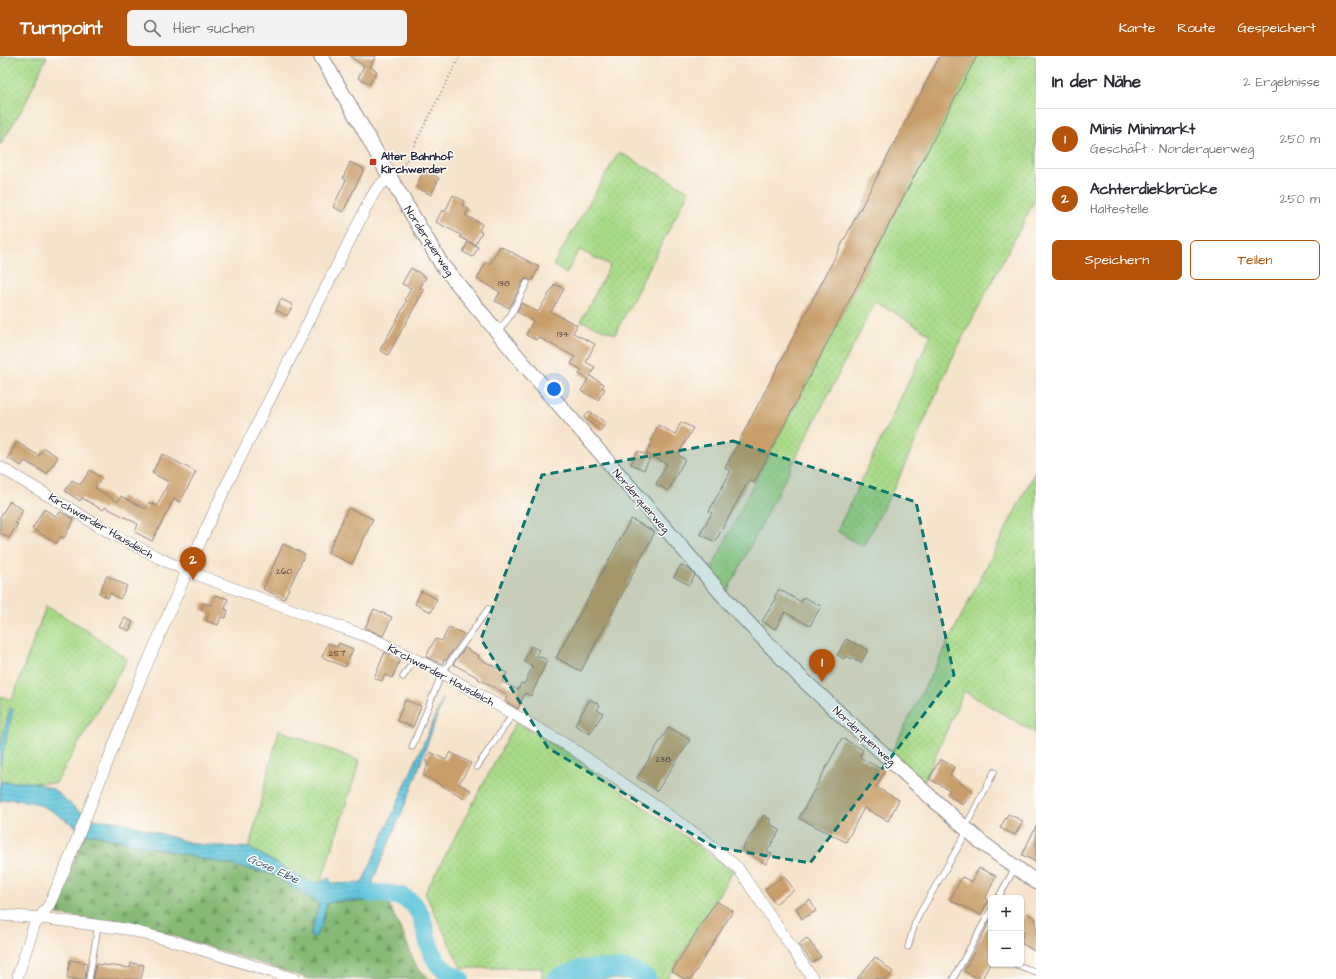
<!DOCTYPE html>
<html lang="de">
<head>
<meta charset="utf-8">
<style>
  :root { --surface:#fff; --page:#f2f2f3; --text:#2b2b33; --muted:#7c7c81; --line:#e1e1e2; --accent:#b45309 }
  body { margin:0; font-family:"Architects Daughter",sans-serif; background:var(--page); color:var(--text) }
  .controls { position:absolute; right:12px; bottom:12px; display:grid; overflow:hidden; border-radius:6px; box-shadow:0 1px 3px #0004 }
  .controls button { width:36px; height:36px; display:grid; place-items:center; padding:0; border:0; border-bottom:1px solid var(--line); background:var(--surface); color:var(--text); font:20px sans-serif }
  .you { position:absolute; left:554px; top:333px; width:14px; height:14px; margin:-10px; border:3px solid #fff; border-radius:50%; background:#1a73e8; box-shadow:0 0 0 6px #1a73e833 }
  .badge { display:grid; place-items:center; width:26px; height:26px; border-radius:50%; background:var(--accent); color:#fff; font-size:13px; font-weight:700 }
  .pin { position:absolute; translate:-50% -33px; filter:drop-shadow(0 1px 2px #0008) }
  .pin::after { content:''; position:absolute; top:21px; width:14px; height:12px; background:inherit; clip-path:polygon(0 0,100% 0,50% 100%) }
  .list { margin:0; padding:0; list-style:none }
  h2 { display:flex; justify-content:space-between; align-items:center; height:52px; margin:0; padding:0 16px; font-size:17px }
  h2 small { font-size:13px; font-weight:400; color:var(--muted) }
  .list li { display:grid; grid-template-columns:26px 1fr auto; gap:12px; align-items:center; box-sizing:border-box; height:60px; padding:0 16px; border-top:1px solid var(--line) }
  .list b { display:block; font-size:15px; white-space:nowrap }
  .list p { margin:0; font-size:13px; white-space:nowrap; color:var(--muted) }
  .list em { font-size:13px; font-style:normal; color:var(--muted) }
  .actions { display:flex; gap:8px; padding:12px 16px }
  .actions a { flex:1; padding:9px 0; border:1px solid var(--accent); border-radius:6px; text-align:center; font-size:14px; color:var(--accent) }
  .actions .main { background:var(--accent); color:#fff }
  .icon { flex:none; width:22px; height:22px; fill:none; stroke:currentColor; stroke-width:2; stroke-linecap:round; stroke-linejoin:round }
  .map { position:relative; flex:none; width:1036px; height:923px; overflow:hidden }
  header { display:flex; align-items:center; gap:24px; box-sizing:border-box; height:56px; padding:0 20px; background:var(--accent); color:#fff }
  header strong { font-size:19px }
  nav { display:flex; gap:22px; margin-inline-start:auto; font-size:14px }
  .search { width:280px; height:36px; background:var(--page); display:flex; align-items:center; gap:10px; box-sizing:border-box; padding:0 14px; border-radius:6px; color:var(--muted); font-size:15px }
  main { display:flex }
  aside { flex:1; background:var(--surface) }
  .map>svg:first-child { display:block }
  .grass { fill:url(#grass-dots); stroke:#657e62 }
  .forest { fill:url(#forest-firs); stroke:#546e58 }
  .water { fill:url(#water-rules); stroke:#40748b }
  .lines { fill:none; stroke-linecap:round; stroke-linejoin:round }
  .river { stroke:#5fc5db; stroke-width:19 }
  .building { fill:#c89f6b }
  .service-casing { stroke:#8c8283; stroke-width:7 }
  .minor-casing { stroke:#8c8283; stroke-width:12 }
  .tertiary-casing { stroke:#8c8283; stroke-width:16 }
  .path { stroke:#8c8283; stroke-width:2; stroke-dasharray:1 3; stroke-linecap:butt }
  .service { stroke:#fff; stroke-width:5.5 }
  .minor { stroke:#fff; stroke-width:11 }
  .tertiary { stroke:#fff; stroke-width:14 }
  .marked { fill:#0f766e; fill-opacity:0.2; stroke:#0f766e; stroke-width:3; stroke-dasharray:8 5; stroke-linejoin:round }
  .poi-dot { fill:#c8321e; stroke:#fdfcf7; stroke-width:1.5 }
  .labels { text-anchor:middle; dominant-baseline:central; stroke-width:3; stroke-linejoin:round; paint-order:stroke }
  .number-label { font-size:9px; fill:#4c4147 }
  .poi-label { font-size:11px; font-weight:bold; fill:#22223b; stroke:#fdfcf7; text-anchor:start }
  .street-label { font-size:11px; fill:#22223b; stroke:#fdfcf7 }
  .water-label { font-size:12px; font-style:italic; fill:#375b73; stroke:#fdfcf7 }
</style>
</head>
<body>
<header>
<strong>Turnpoint</strong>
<div class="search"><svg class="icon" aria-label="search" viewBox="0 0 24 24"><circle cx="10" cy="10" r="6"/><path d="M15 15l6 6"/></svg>Hier suchen</div>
<nav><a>Karte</a><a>Route</a><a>Gespeichert</a></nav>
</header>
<main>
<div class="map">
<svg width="1036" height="923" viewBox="0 0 1036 923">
  <defs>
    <pattern id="grass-dots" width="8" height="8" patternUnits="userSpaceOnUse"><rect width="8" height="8" fill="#a8da88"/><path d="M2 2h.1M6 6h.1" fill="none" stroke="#90bb76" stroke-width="1.8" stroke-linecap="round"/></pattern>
    <pattern id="forest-firs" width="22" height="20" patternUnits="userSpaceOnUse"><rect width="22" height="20" fill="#86ba74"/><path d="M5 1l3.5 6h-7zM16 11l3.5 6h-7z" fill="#6d9760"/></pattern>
    <pattern id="water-rules" width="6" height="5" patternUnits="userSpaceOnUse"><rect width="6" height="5" fill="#5fc5db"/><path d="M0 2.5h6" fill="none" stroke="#52a9bd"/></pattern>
  </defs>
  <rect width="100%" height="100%" fill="#fdfcf7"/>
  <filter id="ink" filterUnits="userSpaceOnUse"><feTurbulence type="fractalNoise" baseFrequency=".025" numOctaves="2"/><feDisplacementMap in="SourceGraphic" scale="8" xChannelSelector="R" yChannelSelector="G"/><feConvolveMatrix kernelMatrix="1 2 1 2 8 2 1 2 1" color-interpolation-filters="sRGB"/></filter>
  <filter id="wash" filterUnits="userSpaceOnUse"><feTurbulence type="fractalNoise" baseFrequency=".012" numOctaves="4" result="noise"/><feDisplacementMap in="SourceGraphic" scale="16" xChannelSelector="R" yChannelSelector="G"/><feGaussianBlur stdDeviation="0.9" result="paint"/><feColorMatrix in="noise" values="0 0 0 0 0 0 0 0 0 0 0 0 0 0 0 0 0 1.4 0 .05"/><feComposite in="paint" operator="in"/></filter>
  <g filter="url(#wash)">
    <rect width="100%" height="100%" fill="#f6e3cb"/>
    <!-- grass -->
    <path class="grass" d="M0 0H47L24 50 0 89Z
      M977 0H1036V144H1035L956 294 897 426 863 491 837 475 931 279 876 245 727 536 710 516 754 427Z
      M619 96 689 135 615 278 581 265 610 209 579 194 566 218 553 209Z
      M1036 414V677L964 635 923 728 890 699Z
      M46 550 82 571 127 603 56 727 3 726 0 746V640L12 644Z
      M516 666 568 697 733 815 667 923H542V912H461L425 837Z
      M279 674 360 705 321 826 312 827 249 792Z"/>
    <!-- forest -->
    <path class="forest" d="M86 777 272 818 319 848 310 879 315 881 321 871 327 847 338 845H387L403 878 416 910 430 923H310L156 874 52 857Z"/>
    <!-- water -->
    <path class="water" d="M443 643 411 734 373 825 374 829 398 839 387 845H338L327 847 321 871 315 881 310 880 319 848 272 818 86 777 52 755 36 747 11 743 0 745V726H32L53 733 76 753 92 763 122 766 194 788 249 792 312 827 321 826 329 822 332 828 359 827 363 825Z
      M10 652 13 654 0 709V692Z"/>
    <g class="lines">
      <!-- river -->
      <path class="river" d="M371 837C383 838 398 837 408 844 436 864 415 905 460 923
        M556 923 581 913H625L635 916 647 923"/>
    </g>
    <g id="blocks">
      <!-- building -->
      <path class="building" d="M350 0H376L370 11 377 15 370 28 358 22 364 10Z
        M940 0H977L754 427 749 424 715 486 700 478 712 457 709 455 731 415 725 412Z
        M350 106 364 113 343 156 333 151 346 124 343 122Z
        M424 114 439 122 431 139 416 131Z
        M453 139 464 145 462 149 469 153 465 159 482 168 479 175 482 176 475 189 460 181 461 179 436 166 442 154 445 156Z
        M468 186 478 191 473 201 463 196Z
        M500 190 539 211 532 225 526 222 523 225 509 252 495 245 500 236 477 223 486 206 490 208Z
        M411 212 426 221 420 232 424 234 388 299 380 294 407 245 405 244 411 232 402 228Z
        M555 228 564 233 551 256 577 269 573 277 595 288 586 306 595 311 590 320 604 328 602 332 605 333 598 344 581 335 588 323 579 318 582 314 571 308 575 301 538 281 536 284 526 279 533 265 517 256 521 247 538 256Z
        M281 243 293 249 287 260 276 254Z
        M589 355 606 367 600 375 584 362Z
        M681 366 693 372 678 399 685 403 668 435 656 428 667 408 646 397 653 385 651 384 658 369 675 378Z
        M17 386 39 400 44 392 58 401 47 418 25 405 21 410 8 402Z
        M638 395 650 401 644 414 631 408Z
        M162 398 196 416 180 446 174 443 152 485 135 476 138 468 105 451 103 454 82 442 80 445 65 435 72 424 80 429 90 414 102 422 95 432 118 446 121 440 146 453 149 446 157 450 169 426 152 417Z
        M10 445 23 454 15 467 18 468 9 482 0 477V461Z
        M348 452 373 463 352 508 328 497Z
        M44 453 57 461 60 456 74 463 64 482 61 480 57 487 32 473Z
        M631 463 655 476 581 615 556 602Z
        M283 488 305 498 284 543 263 533Z
        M681 509 690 514 695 519 689 529 674 521Z
        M107 520 127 530 120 543 110 537 108 542 99 537Z
        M779 533 801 546 804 541 821 550 810 570 785 556 775 573 762 565 776 543 774 542Z
        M421 535 437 543 431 556 415 548Z
        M215 539 228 543 225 553 228 554 226 562 221 561 218 569 206 565 209 557 201 554 203 547 212 549Z
        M374 553 392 561 383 580 365 572Z
        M125 562 133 566 129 575 120 571Z
        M449 571 464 578 446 604H444L442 608 426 601 435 583 442 585Z
        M846 583 868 594 861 607 846 600 844 603 837 599Z
        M328 587 337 591 339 587 353 593 345 611 322 601Z
        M531 590 539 594 536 599 547 604 531 640 525 637 518 653 505 645 508 639 478 623 479 622 453 608 465 592 479 600 478 602 507 617 502 626 518 634 521 627 524 628 533 610 524 605Z
        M385 596 400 604 392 622 385 619 382 625 374 622Z
        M590 643 600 649 597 654 603 657 590 678 575 669Z
        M405 644 421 650 413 671 397 665Z
        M669 671 690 684 657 735 637 722Z
        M842 682 863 694 859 701 885 715 876 731 899 744 888 765 864 752 846 786 799 762Z
        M430 696 446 704 450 696 471 707 459 728 471 734 466 743 423 719 429 707 425 705Z
        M940 703 954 711 950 719 973 736 963 749 947 738 950 734 929 723Z
        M1008 758 1023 765 1015 779 1000 772Z
        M764 759 771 764 769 767 780 774 767 795 772 798 766 808 742 793Z
        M1036 770V806L1022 799Z
        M979 812 996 820 985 843 988 845 981 859 950 844 962 821 972 826Z
        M784 820 794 834 775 848 765 833Z
        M810 844 816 855 802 863 796 852Z
        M716 845 733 855 691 923H684L672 915Z
        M1027 857 1036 863V896L1021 887V882L1025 875 1021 873V867Z
        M991 863V906L982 923H979L964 915Z
        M807 882 821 901 812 907 799 888Z
        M875 901 893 916 887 923H857Z
        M70 904 87 907 85 923H67Z
        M131 907 144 909 141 923H93L96 908 130 912Z"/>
    </g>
  </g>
  <g filter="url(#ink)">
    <use href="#blocks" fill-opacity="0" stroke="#8c8283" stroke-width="1"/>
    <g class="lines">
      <!-- service casing -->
      <g class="service-casing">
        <path id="service" d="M498 276 510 260 527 227
          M403 621 415 603
          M412 691 442 617 488 553
          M477 711 513 658
          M965 772 994 716
          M998 842 1015 812
          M908 891 915 867 920 857 968 774
          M1017 909 1036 916
          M89 923 98 870
          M953 923 991 854"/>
      </g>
      <!-- minor casing -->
      <g class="minor-casing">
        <path id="minor" d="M0 411 114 479 159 502 187 515 278 549 369 581 435 613 572 692 706 785 738 812 813 923
          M0 859 41 862 126 873 180 887 295 923
          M18 919 34 870 49 849 66 811 135 636 194 499 227 428 370 144C376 134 379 126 391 123"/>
      </g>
      <!-- tertiary casing -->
      <g class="tertiary-casing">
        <path id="tertiary" d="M321 0 364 74 391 123 442 209 518 301 733 551 799 620 925 736 981 786 1036 826"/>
      </g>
      <!-- path -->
      <path class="path" d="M399 113 404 109 460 0"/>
      <!-- service -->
      <use href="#service" class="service"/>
      <!-- minor -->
      <use href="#minor" class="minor"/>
      <!-- tertiary -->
      <use href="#tertiary" class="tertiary"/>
    </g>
  </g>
  <!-- marked area -->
  <path class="marked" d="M733 385 916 446 954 619 810 807 714 791 548 692 481 583 542 419Z"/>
  <!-- markers -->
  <rect class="poi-dot" x="369" y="102" width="8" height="8" rx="2"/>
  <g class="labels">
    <!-- number labels -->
    <g class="number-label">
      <text x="504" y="227">138</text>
      <text x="563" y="278">134</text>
      <text x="284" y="515">260</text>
      <text x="337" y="597">257</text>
      <text x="663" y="703">238</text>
    </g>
    <!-- poi labels -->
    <g class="poi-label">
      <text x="381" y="100">Alter Bahnhof<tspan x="381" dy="13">Kirchwerder</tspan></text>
    </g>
    <!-- street labels -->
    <g class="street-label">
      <text transform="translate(429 185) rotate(57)">Norderquerweg</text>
      <text transform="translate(641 445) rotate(49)">Norderquerweg</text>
      <text transform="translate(101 470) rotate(30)">Kirchwerder Hausdeich</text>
      <text transform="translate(441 619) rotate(28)">Kirchwerder Hausdeich</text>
      <text transform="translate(864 680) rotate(43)">Norderquerweg</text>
    </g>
    <!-- water labels -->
    <g class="water-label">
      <text transform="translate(273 813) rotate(25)">Gose Elbe</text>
    </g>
  </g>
</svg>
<div class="controls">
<button>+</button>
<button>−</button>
</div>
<div class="you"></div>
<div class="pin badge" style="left:822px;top:626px">1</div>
<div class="pin badge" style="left:193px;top:524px">2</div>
</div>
<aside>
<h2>In der Nähe<small>2 Ergebnisse</small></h2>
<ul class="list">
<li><span class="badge">1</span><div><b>Minis Minimarkt</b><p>Geschäft · Norderquerweg</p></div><em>250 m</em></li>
<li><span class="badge">2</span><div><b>Achterdiekbrücke</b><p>Haltestelle</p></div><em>250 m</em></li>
</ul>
<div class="actions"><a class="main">Speichern</a><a>Teilen</a></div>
</aside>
</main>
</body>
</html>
